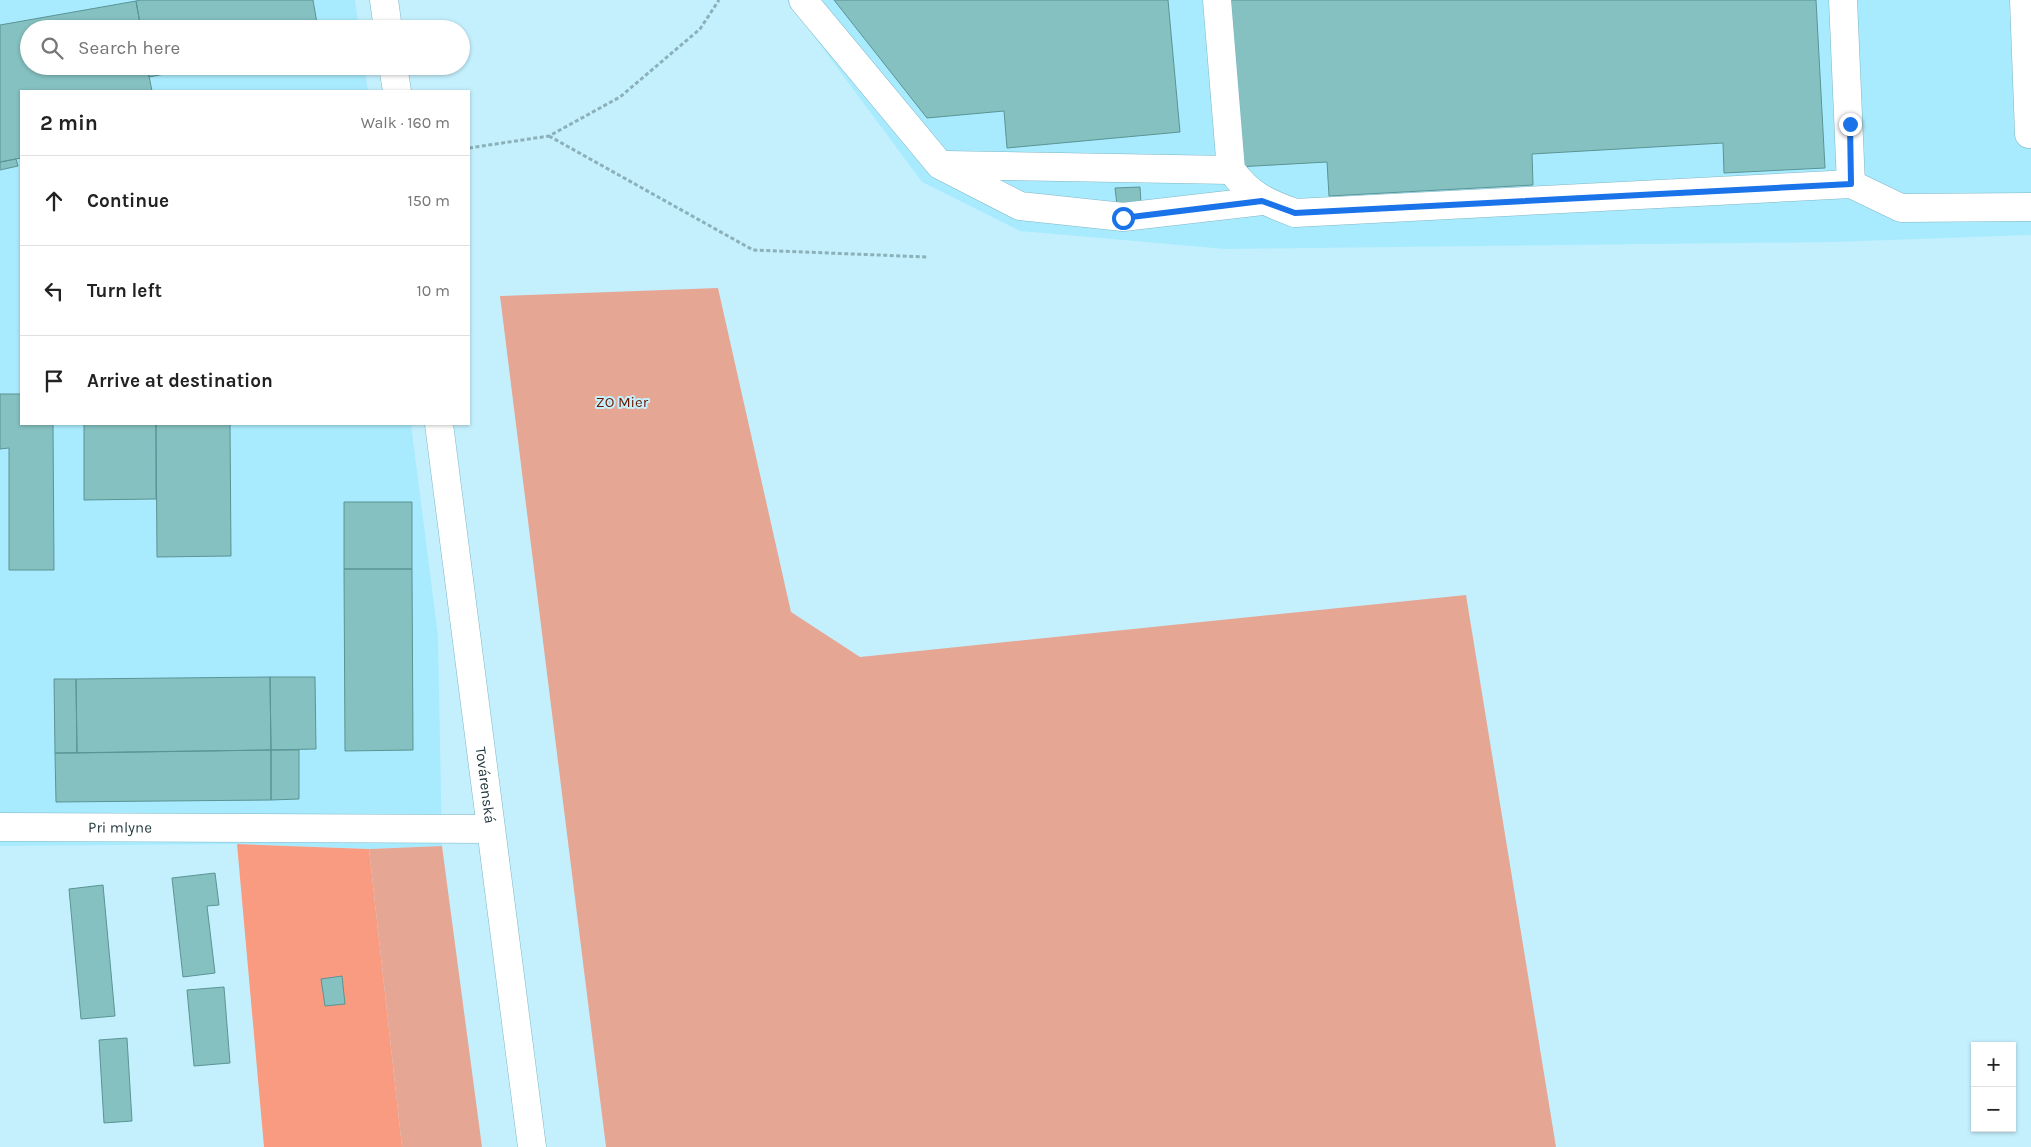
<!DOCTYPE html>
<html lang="en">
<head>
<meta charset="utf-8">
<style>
  :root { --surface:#fff; --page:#f2f2f2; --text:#222; --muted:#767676; --line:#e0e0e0 }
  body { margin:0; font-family:Karla,sans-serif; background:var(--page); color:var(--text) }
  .controls { position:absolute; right:15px; bottom:15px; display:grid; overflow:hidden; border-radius:0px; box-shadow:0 1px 4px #0004 }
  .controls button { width:45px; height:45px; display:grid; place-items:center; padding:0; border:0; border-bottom:1px solid var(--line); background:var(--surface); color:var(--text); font:25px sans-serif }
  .stop { position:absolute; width:15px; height:15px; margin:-11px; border:4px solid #1a73e8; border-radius:50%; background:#fff }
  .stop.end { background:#1a73e8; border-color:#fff; box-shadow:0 1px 5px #0008 }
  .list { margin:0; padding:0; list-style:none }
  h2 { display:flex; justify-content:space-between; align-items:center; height:65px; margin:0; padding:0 20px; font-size:21px }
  h2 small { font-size:16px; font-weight:400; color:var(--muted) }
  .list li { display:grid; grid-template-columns:32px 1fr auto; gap:15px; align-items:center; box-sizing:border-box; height:90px; padding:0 20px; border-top:1px solid var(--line) }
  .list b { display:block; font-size:19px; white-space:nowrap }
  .list em { font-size:16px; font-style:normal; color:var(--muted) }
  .icon { flex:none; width:28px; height:28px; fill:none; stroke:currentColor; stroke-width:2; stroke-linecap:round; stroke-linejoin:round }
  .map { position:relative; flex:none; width:2031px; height:1147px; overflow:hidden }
  .search { position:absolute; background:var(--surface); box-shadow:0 1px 4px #0004; left:20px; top:20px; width:450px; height:55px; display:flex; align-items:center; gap:12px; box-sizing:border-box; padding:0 18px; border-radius:28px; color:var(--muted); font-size:19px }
  .panel { position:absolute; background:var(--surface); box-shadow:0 1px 4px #0004; left:20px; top:90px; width:450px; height:335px; border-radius:0px }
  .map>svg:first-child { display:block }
  .built { fill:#a9ebfe }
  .green { fill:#e6a694 }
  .forest { fill:#f99b81 }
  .building { fill:#85c1c1; stroke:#5a9495 }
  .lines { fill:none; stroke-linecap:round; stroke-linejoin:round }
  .minor-casing { stroke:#7fb6c5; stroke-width:29 }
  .path { stroke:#8bb0ba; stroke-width:3; stroke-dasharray:4 2.5; stroke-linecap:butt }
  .minor { stroke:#fff; stroke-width:28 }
  .route { stroke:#1a73e8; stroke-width:6 }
  .labels { text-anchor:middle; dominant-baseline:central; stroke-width:4; stroke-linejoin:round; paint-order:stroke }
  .park-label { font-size:15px; fill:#6a1900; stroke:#c4f0fd }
  .street-label { font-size:15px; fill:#22393f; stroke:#c4f0fd }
</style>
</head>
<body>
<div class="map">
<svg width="2031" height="1147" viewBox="0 0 2031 1147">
  <rect width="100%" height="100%" fill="#c4f0fd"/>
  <!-- built -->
  <path class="built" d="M0 0H355L359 29H29V66H364L368 91H21V424H411L438 636 442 846 369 849 237 844 0 846Z
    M787 0H2031V235L1834 242 1225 249 1020 231 922 182Z"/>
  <!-- green -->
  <path class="green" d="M718 288 791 612 860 657 1466 595 1556 1147H606L500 296Z
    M442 846 482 1147H402L369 849Z"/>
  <!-- forest -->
  <path class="forest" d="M237 844 369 849 402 1147H264Z"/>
  <!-- building -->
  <path class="building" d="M140 0H313L318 29H141L136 1Z
    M834 0H1168L1180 132 1007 148 1004 111 927 118Z
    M1228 0H1816L1825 168 1724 173 1723 143 1532 154 1533 185 1329 196 1327 162 1237 167Z
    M136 1 141 29H29V66H147L152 91H21V158L0 162V25Z
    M147 66H206L149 77Z
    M16 159 18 166 0 170V162Z
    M1140 187 1141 203 1117 205 1115 188Z
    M0 394H21V424H53L54 570H9V448L0 449Z
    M84 424H156V499L84 500Z
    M156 424H230L231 556 157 557Z
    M344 502H412V569H344Z
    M344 569H412L413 750 345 751Z
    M270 677 271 750 77 753 76 679Z
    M270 677H315L316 749 271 750Z
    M54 679H76L77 753H55Z
    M271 750H299V799L271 800Z
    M271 750V800L56 802 55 753Z
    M215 873 219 905 207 906 215 973 183 977 172 878Z
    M103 885 115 1016 81 1019 69 889Z
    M342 976 345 1004 325 1006 321 979Z
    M224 987 230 1063 194 1066 187 990Z
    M127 1038 132 1121 104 1123 99 1040Z"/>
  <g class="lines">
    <!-- minor casing -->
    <g class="minor-casing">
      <g id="minor">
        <path d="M384 0 388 29"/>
        <path d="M803 0 940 165 1020 206 1123 217 1262 201"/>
        <path d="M1217 0 1231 170C1251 196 1265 202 1295 213L1851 184 1901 208 2031 207"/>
        <path d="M1843 0 1851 184"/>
        <path d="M2024 0 2029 134"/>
        <path d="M393 66 397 91"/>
        <path d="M946 165 1231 170"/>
        <path id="s1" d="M439 424 532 1147"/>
        <path id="s2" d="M0 827 490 829"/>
      </g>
    </g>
    <!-- path -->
    <path class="path" d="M549 136 753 250 928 257
      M469 148 549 136 620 97 700 29 719 0"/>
    <!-- minor -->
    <use href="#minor" class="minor"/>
  </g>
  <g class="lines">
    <!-- route -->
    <path class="route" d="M1123 218 1262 201 1295 213 1851 184 1850 124"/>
  </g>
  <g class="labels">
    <!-- park labels -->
    <g class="park-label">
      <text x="622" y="402">ZO Mier</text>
    </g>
    <!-- street labels -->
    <g class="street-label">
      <text stroke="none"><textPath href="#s1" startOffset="364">Továrenská</textPath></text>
      <text stroke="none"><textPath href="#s2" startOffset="120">Pri mlyne</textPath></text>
    </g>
  </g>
</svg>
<div class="controls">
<button>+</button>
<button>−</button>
</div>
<div class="stop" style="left:1123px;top:218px"></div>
<div class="stop end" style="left:1850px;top:124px"></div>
<div class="search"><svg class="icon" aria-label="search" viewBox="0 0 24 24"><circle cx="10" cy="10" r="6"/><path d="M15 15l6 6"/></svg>Search here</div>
<section class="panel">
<h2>2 min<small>Walk · 160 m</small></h2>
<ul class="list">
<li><svg class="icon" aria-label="ahead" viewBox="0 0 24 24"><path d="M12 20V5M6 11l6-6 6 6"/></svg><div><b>Continue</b></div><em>150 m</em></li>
<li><svg class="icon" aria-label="left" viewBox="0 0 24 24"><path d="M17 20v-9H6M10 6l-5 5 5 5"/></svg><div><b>Turn left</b></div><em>10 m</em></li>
<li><svg class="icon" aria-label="arrive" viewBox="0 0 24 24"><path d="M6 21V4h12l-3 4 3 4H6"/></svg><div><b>Arrive at destination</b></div></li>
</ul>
</section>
</div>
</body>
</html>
